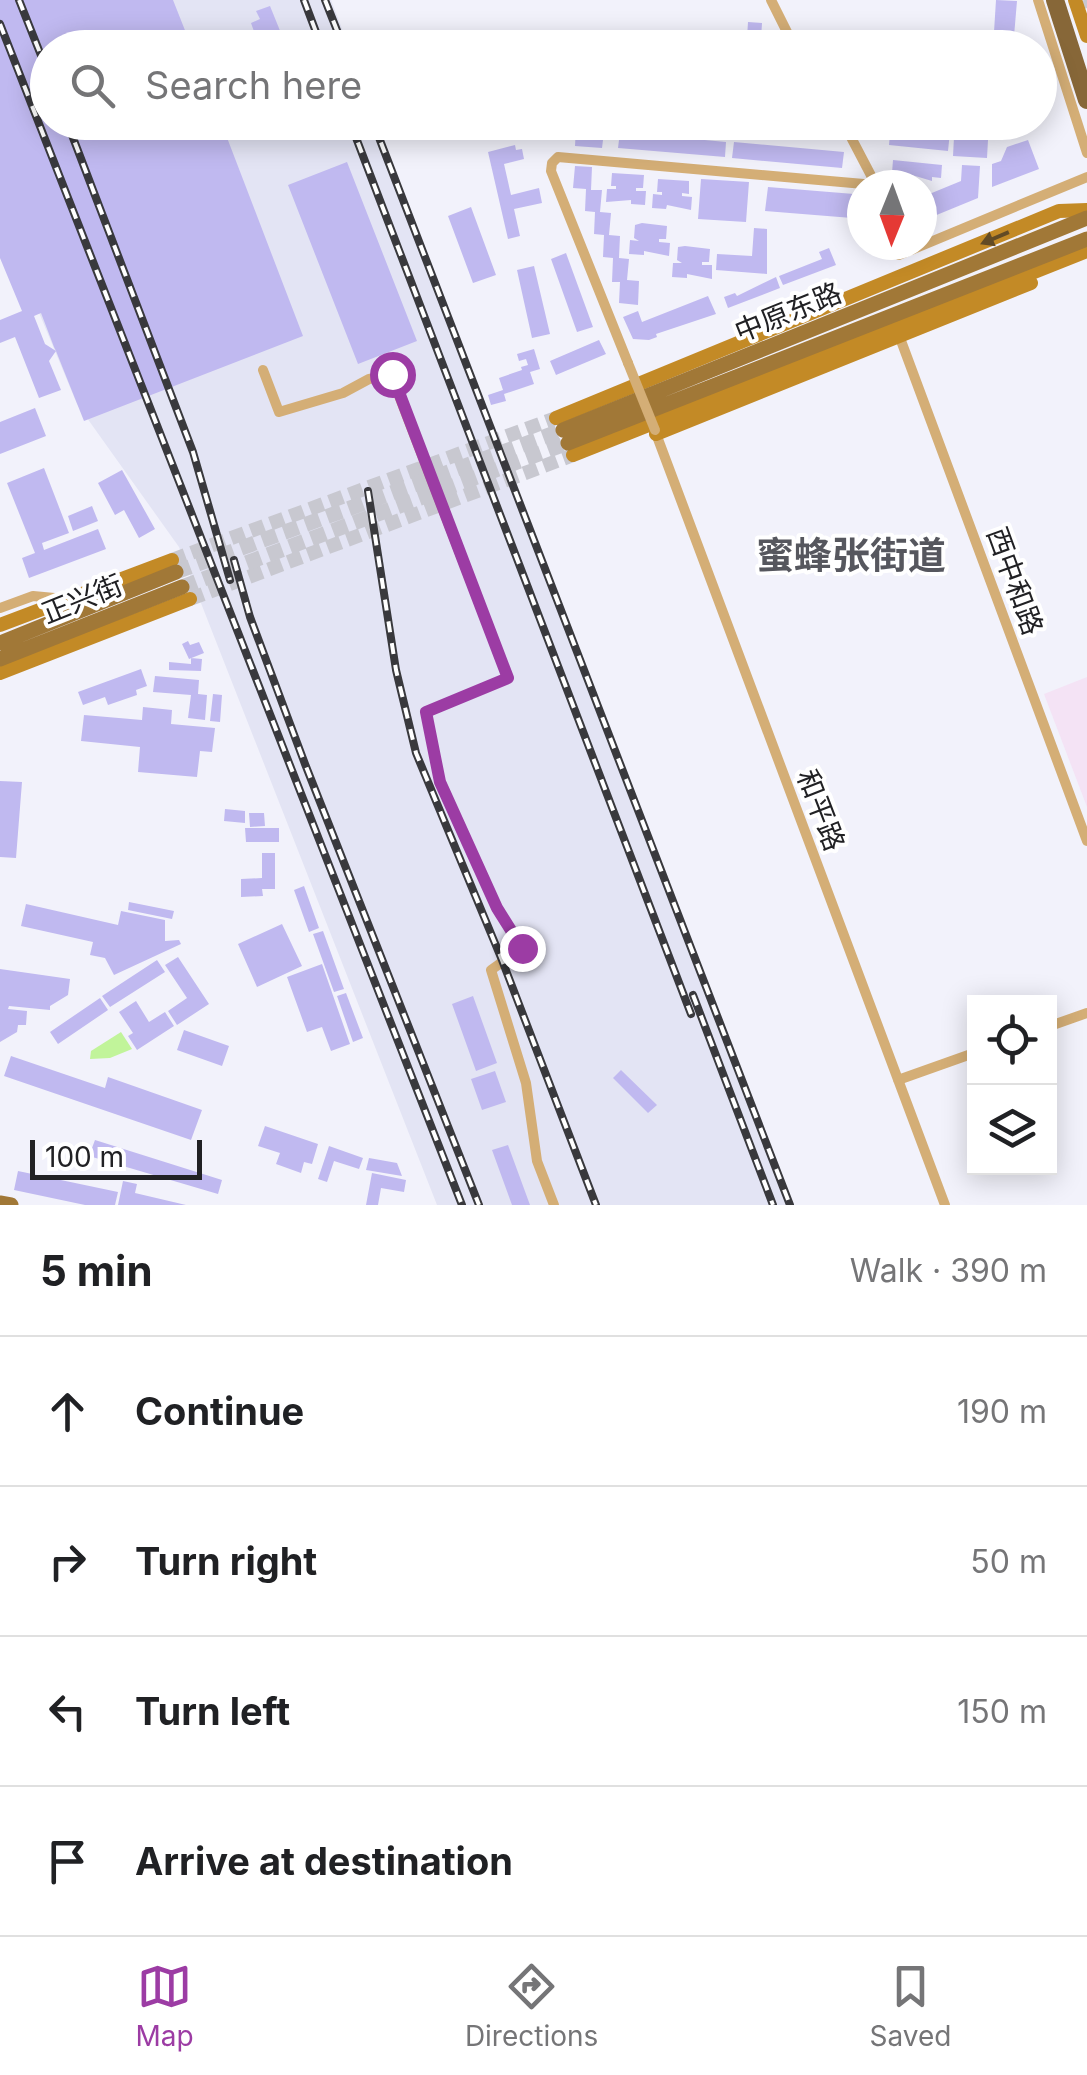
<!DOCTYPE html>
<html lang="en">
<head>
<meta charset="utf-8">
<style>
  :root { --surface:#fff; --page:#f6f6f6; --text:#202124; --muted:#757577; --line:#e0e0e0; --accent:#9c3ca4 }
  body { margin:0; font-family:Inter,"Noto Sans SC",sans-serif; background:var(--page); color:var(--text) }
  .controls { position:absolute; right:30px; bottom:30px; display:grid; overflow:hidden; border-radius:0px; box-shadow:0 5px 25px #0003 }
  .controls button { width:90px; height:90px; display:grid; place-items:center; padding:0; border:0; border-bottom:2px solid var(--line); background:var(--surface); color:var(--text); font:50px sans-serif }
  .compass { position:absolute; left:847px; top:170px; width:90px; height:90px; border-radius:50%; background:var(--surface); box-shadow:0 5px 25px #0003; rotate:181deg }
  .scale { position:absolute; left:30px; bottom:25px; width:172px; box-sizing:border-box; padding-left:10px; border:5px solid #212124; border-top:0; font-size:28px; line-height:35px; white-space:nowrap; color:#212124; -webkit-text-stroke:8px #fff; paint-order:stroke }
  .stop { position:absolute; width:30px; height:30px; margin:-22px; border:8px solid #9c3ca4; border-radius:50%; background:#fff }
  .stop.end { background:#9c3ca4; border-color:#fff; box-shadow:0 2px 10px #0008 }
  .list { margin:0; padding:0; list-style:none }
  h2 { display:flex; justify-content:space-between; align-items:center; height:130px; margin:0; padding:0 40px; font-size:42px }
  h2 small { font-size:32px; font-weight:400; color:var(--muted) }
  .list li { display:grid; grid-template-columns:65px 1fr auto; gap:30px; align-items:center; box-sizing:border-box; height:150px; padding:0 40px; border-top:2px solid var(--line) }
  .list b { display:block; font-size:38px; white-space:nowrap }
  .list em { font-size:32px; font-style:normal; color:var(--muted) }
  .icon { flex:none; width:55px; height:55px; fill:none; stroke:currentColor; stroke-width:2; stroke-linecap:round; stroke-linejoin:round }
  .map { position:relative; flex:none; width:1087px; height:1205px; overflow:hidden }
  .search { position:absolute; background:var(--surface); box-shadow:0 5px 25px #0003; left:30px; right:30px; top:30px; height:110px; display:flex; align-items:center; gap:25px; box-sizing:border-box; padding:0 35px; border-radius:55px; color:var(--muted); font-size:38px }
  .sheet { height:730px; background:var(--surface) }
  nav { display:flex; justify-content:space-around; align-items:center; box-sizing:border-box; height:140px; border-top:2px solid var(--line); background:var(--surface); font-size:28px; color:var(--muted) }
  nav a { display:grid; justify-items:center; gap:5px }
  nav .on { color:var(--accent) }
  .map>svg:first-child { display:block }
  .built { fill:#e3e4f4 }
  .education { fill:#f4e3f5 }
  .green { fill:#c1f49a }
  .building { fill:#c0b9f0; fill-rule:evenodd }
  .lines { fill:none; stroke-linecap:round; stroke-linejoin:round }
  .secondary-tunnel { stroke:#c8c8d0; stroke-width:14; stroke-dasharray:14 7; stroke-linecap:butt }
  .primary-tunnel { stroke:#c8c8d0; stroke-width:15; stroke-dasharray:15 8; stroke-linecap:butt }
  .highway-tunnel { stroke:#c8c8d0; stroke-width:18; stroke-dasharray:18 9; stroke-linecap:butt }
  .street { stroke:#d4ae76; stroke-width:10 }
  .secondary { stroke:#c38a26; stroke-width:14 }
  .primary { stroke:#a17837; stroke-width:15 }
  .highway { stroke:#876738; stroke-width:18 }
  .rail-casing { stroke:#39393d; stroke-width:8 }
  .rail { stroke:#fff; stroke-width:4; stroke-dasharray:11; stroke-linecap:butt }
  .street-bridge { stroke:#d4ae76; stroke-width:10 }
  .oneway { fill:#624b25 }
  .route { stroke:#9c3ca4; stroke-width:12 }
  .labels { text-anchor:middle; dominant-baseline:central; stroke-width:8; stroke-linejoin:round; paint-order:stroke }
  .street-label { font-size:28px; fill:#212124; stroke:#fff }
  .district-label { font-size:38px; font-weight:bold; fill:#56575e; stroke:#fff }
</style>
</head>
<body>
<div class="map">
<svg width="1087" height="1205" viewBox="0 0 1087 1205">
  <rect width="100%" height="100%" fill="#f2f2fb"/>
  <!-- built -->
  <path class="built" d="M0 0H331L349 47 48 48V122L377 123 791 1205H437L179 547 77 404 35 303Z"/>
  <!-- education -->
  <path class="education" d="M1087 677V807L1044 694Z"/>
  <!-- green -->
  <path class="green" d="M121 1032 132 1049 110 1058 90 1059 91 1051Z"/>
  <!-- building -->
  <path class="building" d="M0 0H173L192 48H48V122H221L303 336 84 421 56 351 49 361 61 390 39 398 15 337 0 343V320L22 311 0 258ZM41 313 54 347 56 351 45 344 34 316Z
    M996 0 1017 1 1013 48H993Z
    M270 6 287 48H260L251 23 260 19 256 11Z
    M748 22 762 23 761 39 747 38Z
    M645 32 663 33 662 42 667 43V48H644Z
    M819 32 840 33V41H843L844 34 869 35V42L873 43V35L896 36V48H818Z
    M900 37 926 38 925 48H900Z
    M931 38 954 40V48H930Z
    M960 40 985 41V48H959Z
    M587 122H608L607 130 598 129V139L603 140 602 148 575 146 576 127 587 128Z
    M802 122 824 124 823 132 802 130Z
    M867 122H881L880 135 866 134Z
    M891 122H906L905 131 937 135 938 122H951L948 151 889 145Z
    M971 122H989L987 158 953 156 954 137 970 138Z
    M620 132 726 142 725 157 618 148Z
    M1028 140 1039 169 992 187V164L1001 161 1007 147Z
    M734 142 844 152 842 168 732 158Z
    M515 145 516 150 522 149 524 159 504 164 511 195 539 188 542 203 514 209 520 236 508 239 488 152Z
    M893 160 942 165 941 178 932 177V181L912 175V179L898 177 899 174 892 173Z
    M347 162 417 341 358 364 288 185Z
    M962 165 980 166 978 198 922 221V197L961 181Z
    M575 166 592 167 591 190H602L600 212 611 213 609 235 620 236 619 258 629 259 627 280 639 281 638 305 619 303 620 282H612L613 258 603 257 604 235 594 234 595 212 585 211 586 189 573 188Z
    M612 173 644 175 643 188H636V191H646L645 205 631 204V200L606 202 607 189H616V186H611Z
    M658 179 689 181V194L682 193V196L692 197 691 210 667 205 666 209 652 208 653 194 662 195V192H657Z
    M701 179 749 182 746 222 698 219Z
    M768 187 854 194 862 222 854 225 852 218 765 211Z
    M471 207 496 275 473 283 448 216Z
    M642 223 667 226 666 239H659V242L670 243 669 256 644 251V255L629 254 630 240 639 241 634 238 635 225Z
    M754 228 767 229V274L716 270 717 254 752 256Z
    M685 246 710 249 709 262H702V265H712V279L687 274V278L672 277 673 263H682L677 260 678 247Z
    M829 248 836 265 783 285 779 276 822 259 819 252Z
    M566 253 593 327 577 332 551 259Z
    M534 266 550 334 532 338 517 270Z
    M776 277 780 288 728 308 724 297 735 293 737 296Z
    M708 296 716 314 656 334 657 337 649 340 633 339 623 317 638 311 642 322Z
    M599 340 606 354 556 375 550 361Z
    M534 349 540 369 530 372 534 384 504 394 506 401 491 405 488 395 503 390 499 378 522 370 521 367 528 365 526 359 519 361 517 354Z
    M35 408 46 436 0 454V422Z
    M44 468 69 533 42 543 44 550 98 529 106 549 29 578 22 558 35 553 7 483Z
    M122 470 155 529 139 538 124 510 115 515 98 483Z
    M92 506 98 521 73 531 68 516Z
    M188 641 190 645 199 642 204 653 189 659 182 644Z
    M191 658 202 659 201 671 169 670V662L191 664Z
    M141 669 147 686 136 690 137 695 108 705 105 697 83 705 78 692Z
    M155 676 199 680 198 694 207 695 205 720 188 718 191 695 153 692Z
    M213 694 222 695 220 722 210 721Z
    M143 707 172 710 171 724 215 728 212 752 200 751 197 777 138 772 140 747 81 741 84 715 142 720Z
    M0 781 22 782 16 858 0 857Z
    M225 809 245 811V823L224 821Z
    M249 813H264L265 826 250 827Z
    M245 828H279V842H246Z
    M262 853H275V889H262L263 896 241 897V879L262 878Z
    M304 886 319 928 309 932 294 890Z
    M129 902 174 911 172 919 128 910Z
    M26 904 118 925 121 911 165 920V941L179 940 181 944 114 975 105 958 90 955 93 942 21 926Z
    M282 924 302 966 257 987 238 944Z
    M323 931 344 989 334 992 313 934Z
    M178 957 209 1004 177 1025 168 1011 187 998 165 965Z
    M157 960 165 972 110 1007 102 996Z
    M322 964 350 1044 331 1051 322 1027 307 1032 287 977Z
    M0 969 70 979 68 995 50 1006V1010L9 1006 8 1009 27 1011 26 1025H18L17 1032 0 1042Z
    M346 993 363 1038 353 1042 337 996Z
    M473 996 497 1063 476 1071 452 1004Z
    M100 998 108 1010 58 1044 50 1032Z
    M136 1001 149 1022 165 1012 174 1026 137 1050 128 1036 133 1033 119 1012Z
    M184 1030 229 1046 222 1066 177 1050Z
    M11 1056 105 1088 108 1077 202 1110 191 1140 4 1076Z
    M621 1070 657 1105 648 1113 613 1078Z
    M495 1071 506 1102 482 1110 471 1079Z
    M265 1126 318 1144 312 1164 304 1162 301 1173 276 1164 280 1153 258 1146Z
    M95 1140 222 1180 218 1194 89 1156Z
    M508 1145 530 1205H512L492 1150Z
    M329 1146 363 1158 359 1169 334 1161 327 1182 318 1179Z
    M369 1158 397 1163 402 1176 366 1170Z
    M18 1171 118 1192 115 1205H85L14 1190Z
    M372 1173 406 1180 404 1192 381 1188 378 1205H366Z
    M123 1181 137 1184 135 1193 186 1205H118Z"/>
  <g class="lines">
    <!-- secondary-tunnel -->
    <path class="secondary-tunnel" d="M172 560 556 418
      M190 599 573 455"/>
    <!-- primary-tunnel -->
    <path class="primary-tunnel" d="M176 572 563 430
      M182 587 568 443"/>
    <!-- highway-tunnel -->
    <path class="highway-tunnel" d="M1084 0 1087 8"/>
    <!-- street -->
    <path class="street" d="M771 0 795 48
      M1038 0 1087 153
      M843 122 876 185
      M896 245 899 255 1087 177
      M900 338 1087 841
      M628 363 551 171 552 163 558 157 875 185
      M263 370 279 412 343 393 369 379 391 375 508 678 426 712 440 782 497 908 522 948 491 970 526 1083 537 1161 554 1205
      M655 431 945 1205
      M0 608 33 596 65 599
      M1050 1026 1087 1013
      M898 1080 974 1053"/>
    <!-- secondary -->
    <path class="secondary" d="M1075 0 1087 36
      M556 418 1059 211 1087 210
      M656 434 1031 283
      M573 455 1087 251
      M0 625 172 560
      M0 673 190 599"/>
    <!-- primary -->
    <path class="primary" d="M563 430 1087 218
      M568 443 1087 239
      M0 643 176 572
      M0 659 182 587
      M0 1203 11 1205"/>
    <!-- highway -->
    <path class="highway" d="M1055 0 1087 100"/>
    <!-- rail casing -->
    <g class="rail-casing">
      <path id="rail" d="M19 0 48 73
        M304 0 322 48
        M325 0 344 48
        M0 24 462 1205
        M67 122 193 452 230 580
        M350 122 691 1014
        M373 122 790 1205
        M368 491 396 670 416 753 502 960 596 1205
        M234 560 250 617 305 764 479 1205
        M693 995 773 1205"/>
    </g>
    <!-- rail -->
    <use href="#rail" class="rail"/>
    <!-- street-bridge -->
    <path class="street-bridge" d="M628 363 655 430"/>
  </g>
  <!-- one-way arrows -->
  <defs><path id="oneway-solid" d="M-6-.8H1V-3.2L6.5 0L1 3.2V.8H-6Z" transform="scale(2.5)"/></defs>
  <use class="oneway" href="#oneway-solid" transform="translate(995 238) rotate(157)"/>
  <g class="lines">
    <!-- route -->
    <path class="route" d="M392 374 508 678 426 712 440 782 497 908 522 948"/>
  </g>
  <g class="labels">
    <!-- street labels -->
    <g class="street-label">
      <text transform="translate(788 312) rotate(-22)">中原东路</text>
      <text transform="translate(1015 581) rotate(70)">西中和路</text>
      <text transform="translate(82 599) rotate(-22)">正兴街</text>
      <text transform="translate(821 810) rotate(69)">和平路</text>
    </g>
    <!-- district labels -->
    <g class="district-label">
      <text x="851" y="555">蜜蜂张街道</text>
    </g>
  </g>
</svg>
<div class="controls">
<button><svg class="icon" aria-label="locate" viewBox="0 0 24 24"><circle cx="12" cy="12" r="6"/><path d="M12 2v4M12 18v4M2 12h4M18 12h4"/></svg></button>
<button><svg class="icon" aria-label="layers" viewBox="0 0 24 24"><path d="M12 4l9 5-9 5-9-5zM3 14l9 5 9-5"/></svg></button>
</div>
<svg class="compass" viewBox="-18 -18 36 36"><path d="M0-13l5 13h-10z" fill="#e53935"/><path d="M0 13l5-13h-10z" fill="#757577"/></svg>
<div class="scale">100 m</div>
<div class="stop" style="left:392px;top:374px"></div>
<div class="stop end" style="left:522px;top:948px"></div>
<div class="search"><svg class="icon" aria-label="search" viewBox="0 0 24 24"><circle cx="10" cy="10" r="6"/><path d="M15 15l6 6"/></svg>Search here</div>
</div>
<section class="sheet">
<h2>5 min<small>Walk · 390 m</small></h2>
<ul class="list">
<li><svg class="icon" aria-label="ahead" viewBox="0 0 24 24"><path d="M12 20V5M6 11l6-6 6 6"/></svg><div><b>Continue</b></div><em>190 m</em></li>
<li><svg class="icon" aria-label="right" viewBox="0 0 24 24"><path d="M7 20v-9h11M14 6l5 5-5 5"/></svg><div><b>Turn right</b></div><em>50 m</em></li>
<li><svg class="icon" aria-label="left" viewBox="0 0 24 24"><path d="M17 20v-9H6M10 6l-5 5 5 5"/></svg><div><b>Turn left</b></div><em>150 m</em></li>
<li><svg class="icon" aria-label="arrive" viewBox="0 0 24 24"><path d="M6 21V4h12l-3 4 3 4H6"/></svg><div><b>Arrive at destination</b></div></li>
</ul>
</section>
<nav>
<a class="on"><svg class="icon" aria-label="map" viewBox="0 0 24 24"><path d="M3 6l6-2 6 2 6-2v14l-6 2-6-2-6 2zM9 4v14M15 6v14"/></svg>Map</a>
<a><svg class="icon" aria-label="directions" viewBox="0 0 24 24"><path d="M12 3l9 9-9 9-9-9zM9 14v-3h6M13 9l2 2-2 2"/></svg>Directions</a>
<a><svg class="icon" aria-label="saved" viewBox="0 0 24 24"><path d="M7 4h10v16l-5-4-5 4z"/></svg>Saved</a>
</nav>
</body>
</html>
